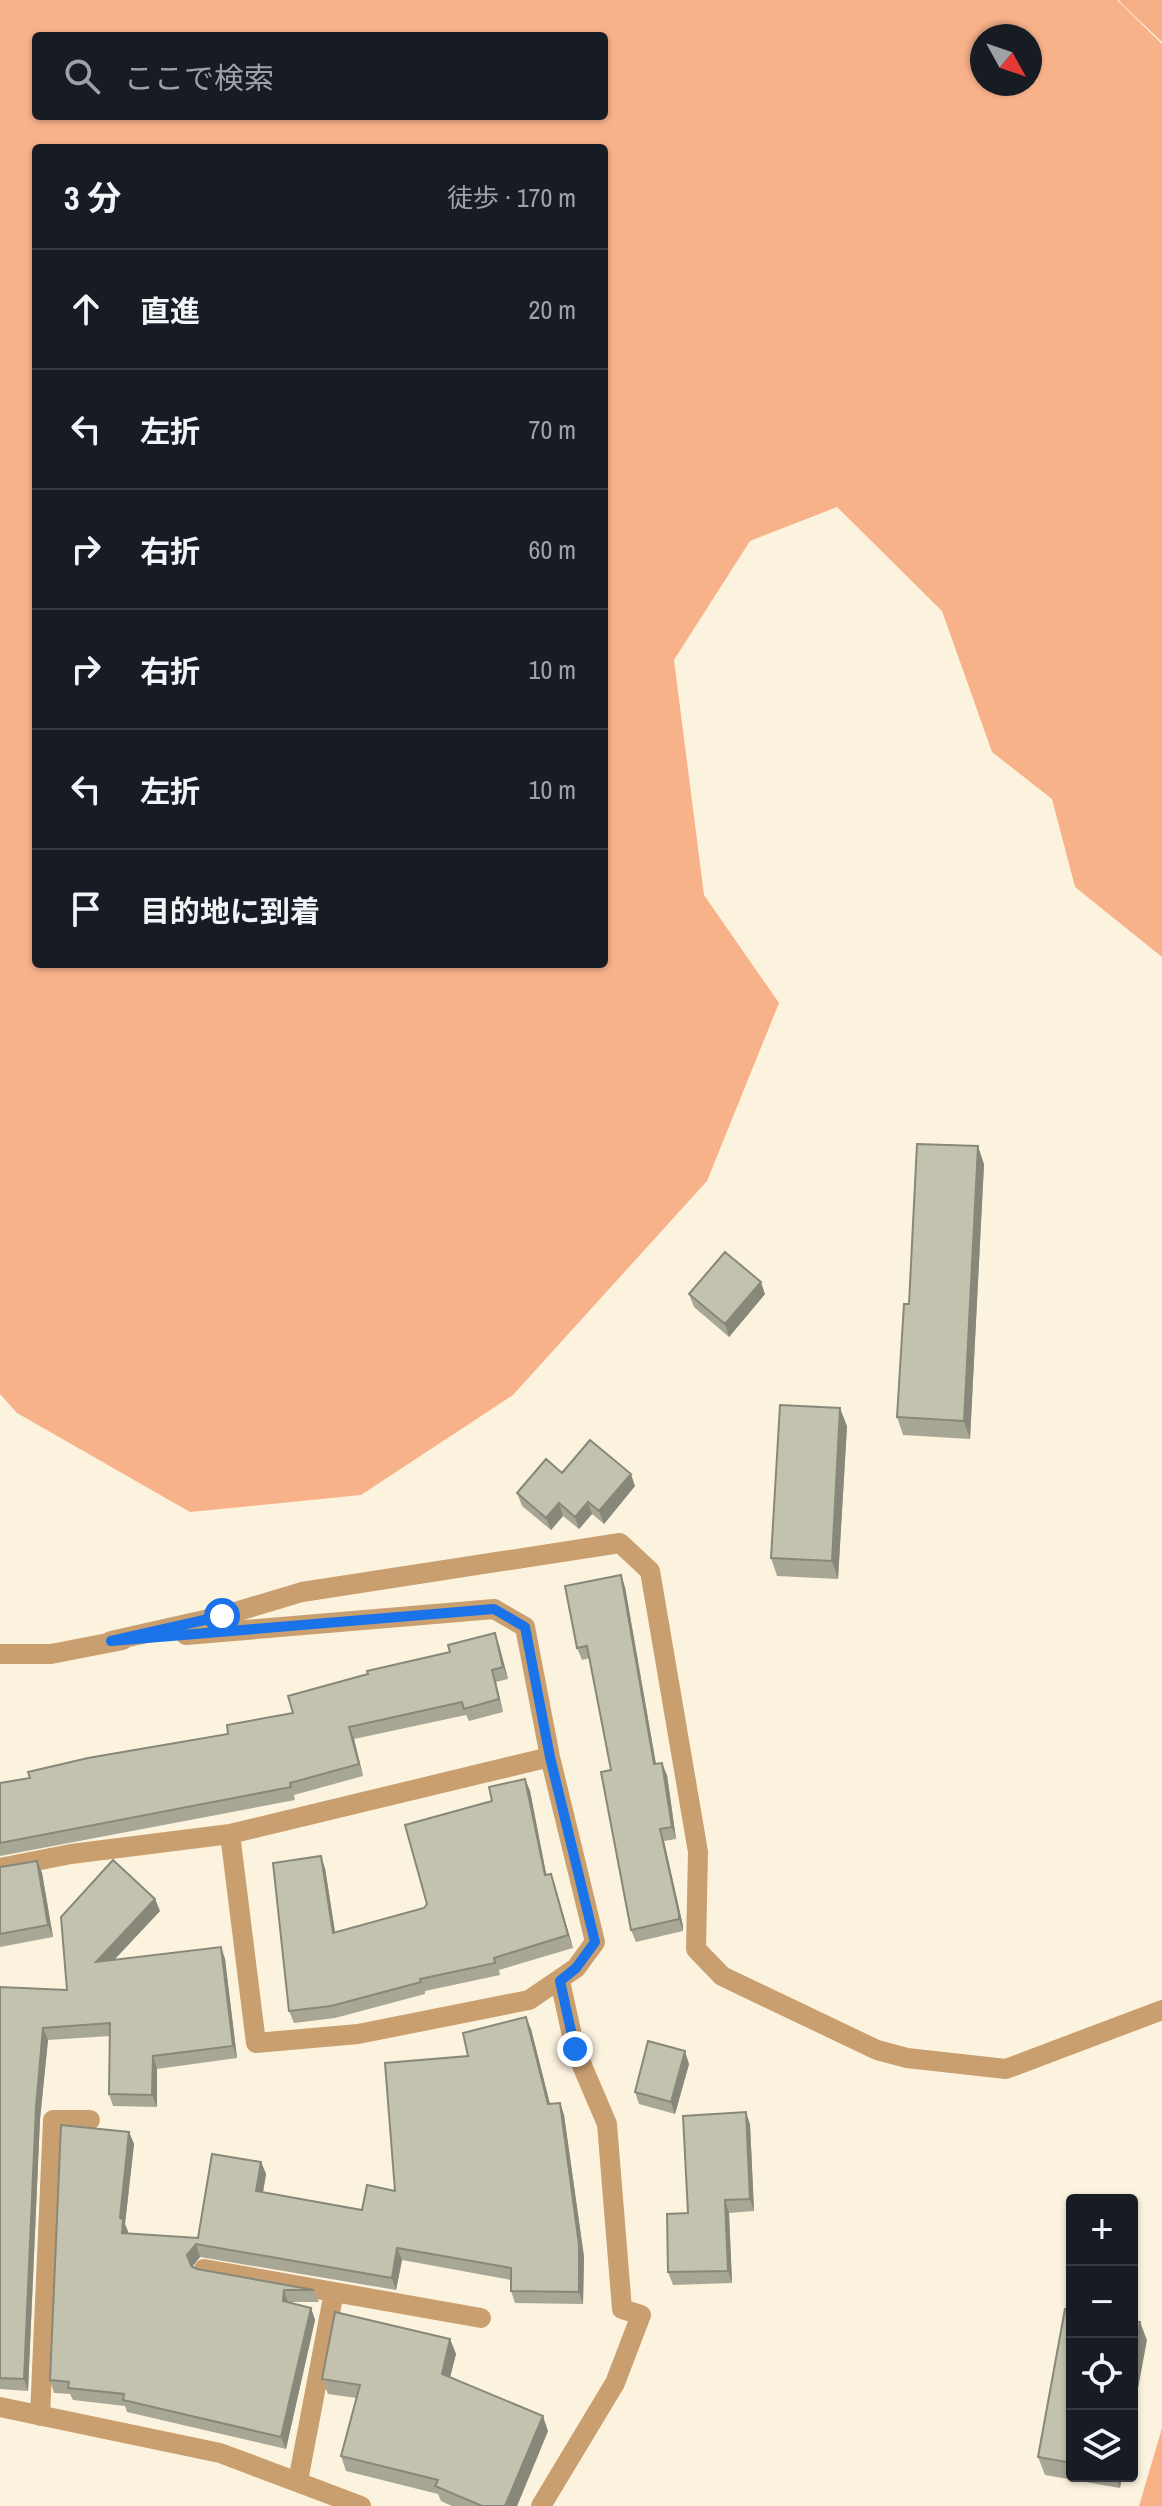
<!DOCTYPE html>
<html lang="ja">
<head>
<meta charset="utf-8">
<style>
  :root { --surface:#171b24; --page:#242831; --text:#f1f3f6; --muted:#9ea1a6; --line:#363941 }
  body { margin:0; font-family:"Archivo Narrow","Noto Sans JP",sans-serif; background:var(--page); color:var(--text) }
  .controls { position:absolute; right:24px; bottom:24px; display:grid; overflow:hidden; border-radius:8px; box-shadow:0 2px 6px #0004 }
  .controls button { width:72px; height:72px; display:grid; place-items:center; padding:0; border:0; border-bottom:2px solid var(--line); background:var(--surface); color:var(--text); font:40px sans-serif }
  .compass { position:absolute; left:970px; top:24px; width:72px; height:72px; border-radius:50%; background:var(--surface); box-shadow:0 2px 6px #0004; rotate:130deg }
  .stop { position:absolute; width:24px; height:24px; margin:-18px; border:6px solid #1a73e8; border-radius:50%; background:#fff }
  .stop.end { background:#1a73e8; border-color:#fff; box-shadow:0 2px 8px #0008 }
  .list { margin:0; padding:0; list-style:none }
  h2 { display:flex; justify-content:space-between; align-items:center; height:104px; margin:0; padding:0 32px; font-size:34px }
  h2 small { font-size:26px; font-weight:400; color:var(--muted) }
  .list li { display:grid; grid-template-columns:52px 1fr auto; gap:24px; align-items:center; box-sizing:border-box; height:120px; padding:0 32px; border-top:2px solid var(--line) }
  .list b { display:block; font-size:30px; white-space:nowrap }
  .list em { font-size:26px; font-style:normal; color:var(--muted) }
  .icon { flex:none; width:44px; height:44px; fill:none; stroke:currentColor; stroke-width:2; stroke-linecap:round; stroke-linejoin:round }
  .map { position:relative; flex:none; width:1162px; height:2506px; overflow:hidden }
  .search { position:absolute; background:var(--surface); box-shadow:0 2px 6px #0004; left:32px; top:32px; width:576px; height:88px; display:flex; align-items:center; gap:20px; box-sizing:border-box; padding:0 28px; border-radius:8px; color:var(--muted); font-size:30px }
  .panel { position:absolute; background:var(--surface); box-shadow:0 2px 6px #0004; left:32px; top:144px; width:576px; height:824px; border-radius:8px }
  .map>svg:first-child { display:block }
  .green { fill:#f6ae86 }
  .forest { fill:#f8b28a; fill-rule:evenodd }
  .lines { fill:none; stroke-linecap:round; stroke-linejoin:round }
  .minor { stroke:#ca9f6f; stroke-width:20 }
  .wall { fill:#a8a796 }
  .shaded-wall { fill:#88887a }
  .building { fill:#c3c2ae; stroke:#88887a; stroke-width:2 }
  .route { stroke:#1a73e8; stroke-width:10 }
</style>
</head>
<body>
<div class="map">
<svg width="1162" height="2506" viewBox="0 0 1162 2506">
  <rect width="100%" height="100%" fill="#fcf3df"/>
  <!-- green -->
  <path class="green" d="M1119 0H1162V42L1122 4Z"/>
  <!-- forest -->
  <path class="forest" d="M0 0H1117L1162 44V957L1075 887 1052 799 992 752 942 611 837 507 750 541 674 660 704 895 779 1003 707 1181 513 1395 361 1495 190 1512 17 1413 0 1394ZM36 36H604V116H36ZM982 36H1030V84H982ZM36 148H604V964H36Z
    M1162 2428V2506H1139Z"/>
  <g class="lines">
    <!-- minor -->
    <path class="minor" d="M186 1635 494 1609 525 1627 550 1757 595 1942 576 1968 529 2000 358 2034 256 2043 230 1834
      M111 1641 222 1616 302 1592 620 1543 650 1571 698 1852 696 1949 722 1976 877 2050 907 2058 1006 2069 1162 2010
      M0 1654H51L123 1640
      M0 1868 71 1854 230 1834 550 1757
      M204 2269 481 2318
      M0 2407 220 2453 361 2506
      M40 2416 53 2120H90
      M298 2481 334 2292
      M541 2506 615 2383 641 2315 622 2309 607 2124 575 2049 560 1981"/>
  </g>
  <!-- wall -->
  <path class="wall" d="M984 1164 970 1439 903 1435 897 1417 909 1304Z
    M689 1294H765L729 1337 694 1307Z
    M847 1426 838 1579 777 1576 771 1558Z
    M562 1473 635 1486 604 1524 592 1514 579 1529 563 1516 551 1530 522 1506 517 1493Z
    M625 1587 656 1764 667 1775 676 1839 664 1841 683 1926V1931L636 1942 631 1930 611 1770 590 1658 582 1660 577 1648Z
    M499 1645 508 1679 496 1682 503 1712 469 1721 466 1715 354 1739 363 1776 294 1795 295 1800 0 1856V1783L30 1778 228 1734Z
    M525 1779 530 1791 546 1875 551 1874 555 1886 573 1948 499 1970 500 1975 425 1991V1994L335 2018 294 2023 289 2011 325 1868 335 1932 424 1908Z
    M37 1861 42 1873 53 1937 0 1947V1867Z
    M155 1899 160 1911 114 1960 221 1947 225 1959 237 2058 157 2069V2107L113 2106 109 2094 110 2036 48 2040 40 2119 28 2391 0 2389V1987L67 1990Z
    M531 2029 550 2104 560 2103 564 2115 584 2257 583 2304 515 2303 511 2291V2280L402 2260 396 2290 200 2257 192 2267 197 2269 314 2290 319 2302H289L311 2308 315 2320 286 2449 127 2412 125 2406 73 2400 70 2394 54 2393 50 2380 129 2132 134 2144 125 2224 128 2233 198 2238 261 2162 266 2174 263 2192 362 2210 395 2191 468 2056Z
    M689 2064 675 2114 639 2104 635 2092Z
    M750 2124 754 2211 729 2213 732 2283 673 2285 668 2272 688 2213Z
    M1072 2310V2476H1122L1120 2488 1045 2475 1038 2457Z
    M450 2339 456 2354 450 2377 548 2431 517 2506H452L441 2501 438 2494 346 2471 341 2456 356 2398 328 2394 322 2379Z"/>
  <!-- shaded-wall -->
  <path class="shaded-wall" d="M978 1146 984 1164 970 1439 964 1421Z
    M761 1282 765 1294 729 1337 725 1324Z
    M840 1408 847 1426 838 1579 832 1561Z
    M631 1474 635 1486 604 1524 599 1511Z
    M588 1502 592 1514 579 1529 575 1517Z
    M559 1503 563 1516 551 1530 546 1518Z
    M621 1575 625 1587 658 1776 654 1764Z
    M495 1633 499 1645 508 1679 503 1667Z
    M492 1670 496 1682 503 1712 499 1699Z
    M349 1727 354 1739 363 1776 359 1764Z
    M662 1763 667 1775 676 1839 672 1827Z
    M525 1779 530 1791 549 1888 545 1875Z
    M660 1829 664 1841 683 1926V1931L679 1919Z
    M321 1856 325 1868 337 1945 333 1933Z
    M37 1861 42 1873 53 1937 48 1925Z
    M551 1874 555 1886 573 1948 568 1935Z
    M155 1899 160 1911 100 1975 96 1962Z
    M221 1947 225 1959 237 2058 233 2046Z
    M526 2017 531 2029 553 2116 548 2104Z
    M43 2028 48 2040 40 2119 28 2391 24 2379 36 2107Z
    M685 2051 689 2064 675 2114 671 2102Z
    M153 2056 157 2069V2107L152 2095Z
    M560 2103 564 2115 584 2257 583 2304 579 2292Z
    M746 2112 750 2124 754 2211 750 2199Z
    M129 2132 134 2144 125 2224 128 2231 127 2245 122 2233 120 2218Z
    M261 2162 266 2174 261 2204 256 2191Z
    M725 2200 729 2213 732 2283 728 2271Z
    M196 2244 200 2257 191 2268 187 2255Z
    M397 2248 402 2260 396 2290 392 2278Z
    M284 2290 288 2302 283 2301Z
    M311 2308 315 2320 286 2449 281 2437Z
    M1140 2322 1147 2340 1132 2421V2368Z
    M450 2339 456 2354 447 2389 442 2374Z
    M543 2416 548 2431 517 2506H505Z
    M1116 2476H1122L1120 2488Z"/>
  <!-- building -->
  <path class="building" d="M917 1144 978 1146 964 1421 897 1417 904 1304H909Z
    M725 1252 761 1282 725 1324 689 1294Z
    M780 1405 840 1408 832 1561 771 1558Z
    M590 1440 631 1474 599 1511 588 1502 575 1517 559 1503 546 1518 517 1493 546 1459 562 1473Z
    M621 1575 654 1764 662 1763 672 1827 660 1829 679 1914V1919L631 1930 601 1772 611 1770 587 1646 577 1648 565 1586Z
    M495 1633 503 1667 492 1670 499 1699 464 1709 462 1702 349 1727 359 1764 290 1783 291 1787 0 1843V1783L30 1778 28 1772 88 1758 228 1734 227 1725 293 1713 288 1696 368 1674 367 1671 450 1652 448 1645Z
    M525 1779 545 1875 551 1874 568 1935 494 1958 495 1963 420 1979 421 1982 331 2006 289 2011 273 1863 321 1856 333 1933 424 1908 427 1904 405 1825 492 1801 489 1787Z
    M113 1860 155 1899 96 1962 221 1947 233 2046 153 2056 152 2095 109 2094 110 2023 43 2028 36 2107 24 2379 0 2378V1987L67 1990 61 1917Z
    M37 1861 48 1925 0 1934V1867Z
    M526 2017 548 2104 560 2103 579 2245V2292L511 2291V2268L397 2248 392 2278 196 2244 187 2255 191 2266 197 2269 314 2290H284L283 2301 311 2308 281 2437 123 2400 124 2394 68 2388 69 2382 50 2380 61 2125 129 2132 120 2218 123 2219 122 2233 198 2238 212 2154 261 2162 256 2191 362 2210 367 2185 395 2191 385 2063 468 2056 463 2033Z
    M648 2041 685 2051 671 2102 635 2092Z
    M746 2112 750 2199 725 2200 728 2271 668 2272 667 2214 688 2213 683 2116Z
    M1065 2309 1072 2310V2463L1038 2457Z
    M335 2312 450 2339 442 2374 543 2416 505 2506H482L435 2486 438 2480 341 2456 360 2385 322 2379Z
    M1132 2321 1140 2322 1132 2368Z"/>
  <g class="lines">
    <!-- route -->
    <path class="route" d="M222 1616 111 1641 494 1609 525 1627 550 1757 595 1942 576 1968 560 1981 575 2049"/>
  </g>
</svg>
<div class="controls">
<button>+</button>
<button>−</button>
<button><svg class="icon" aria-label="locate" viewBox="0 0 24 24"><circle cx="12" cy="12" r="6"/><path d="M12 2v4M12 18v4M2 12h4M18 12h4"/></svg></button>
<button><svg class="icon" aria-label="layers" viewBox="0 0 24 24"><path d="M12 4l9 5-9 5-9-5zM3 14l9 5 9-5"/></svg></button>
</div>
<svg class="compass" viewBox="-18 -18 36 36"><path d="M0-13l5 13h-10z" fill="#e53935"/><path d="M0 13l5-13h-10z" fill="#9ea1a6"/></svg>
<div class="stop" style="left:222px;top:1616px"></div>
<div class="stop end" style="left:575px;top:2049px"></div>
<div class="search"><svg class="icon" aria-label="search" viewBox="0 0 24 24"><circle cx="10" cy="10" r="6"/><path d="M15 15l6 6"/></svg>ここで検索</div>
<section class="panel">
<h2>3 分<small>徒歩 · 170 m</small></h2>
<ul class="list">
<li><svg class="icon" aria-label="ahead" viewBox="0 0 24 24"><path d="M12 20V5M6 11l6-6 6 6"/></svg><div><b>直進</b></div><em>20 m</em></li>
<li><svg class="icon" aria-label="left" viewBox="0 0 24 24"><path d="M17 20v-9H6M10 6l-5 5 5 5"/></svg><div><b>左折</b></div><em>70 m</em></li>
<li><svg class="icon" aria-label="right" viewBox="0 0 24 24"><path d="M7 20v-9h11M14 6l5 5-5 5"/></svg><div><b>右折</b></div><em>60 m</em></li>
<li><svg class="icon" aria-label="right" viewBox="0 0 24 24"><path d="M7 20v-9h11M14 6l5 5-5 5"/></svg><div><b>右折</b></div><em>10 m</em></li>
<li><svg class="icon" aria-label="left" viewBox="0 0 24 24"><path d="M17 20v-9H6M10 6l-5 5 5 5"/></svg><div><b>左折</b></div><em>10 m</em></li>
<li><svg class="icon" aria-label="arrive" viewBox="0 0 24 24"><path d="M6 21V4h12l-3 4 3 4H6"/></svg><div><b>目的地に到着</b></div></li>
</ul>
</section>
</div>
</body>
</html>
